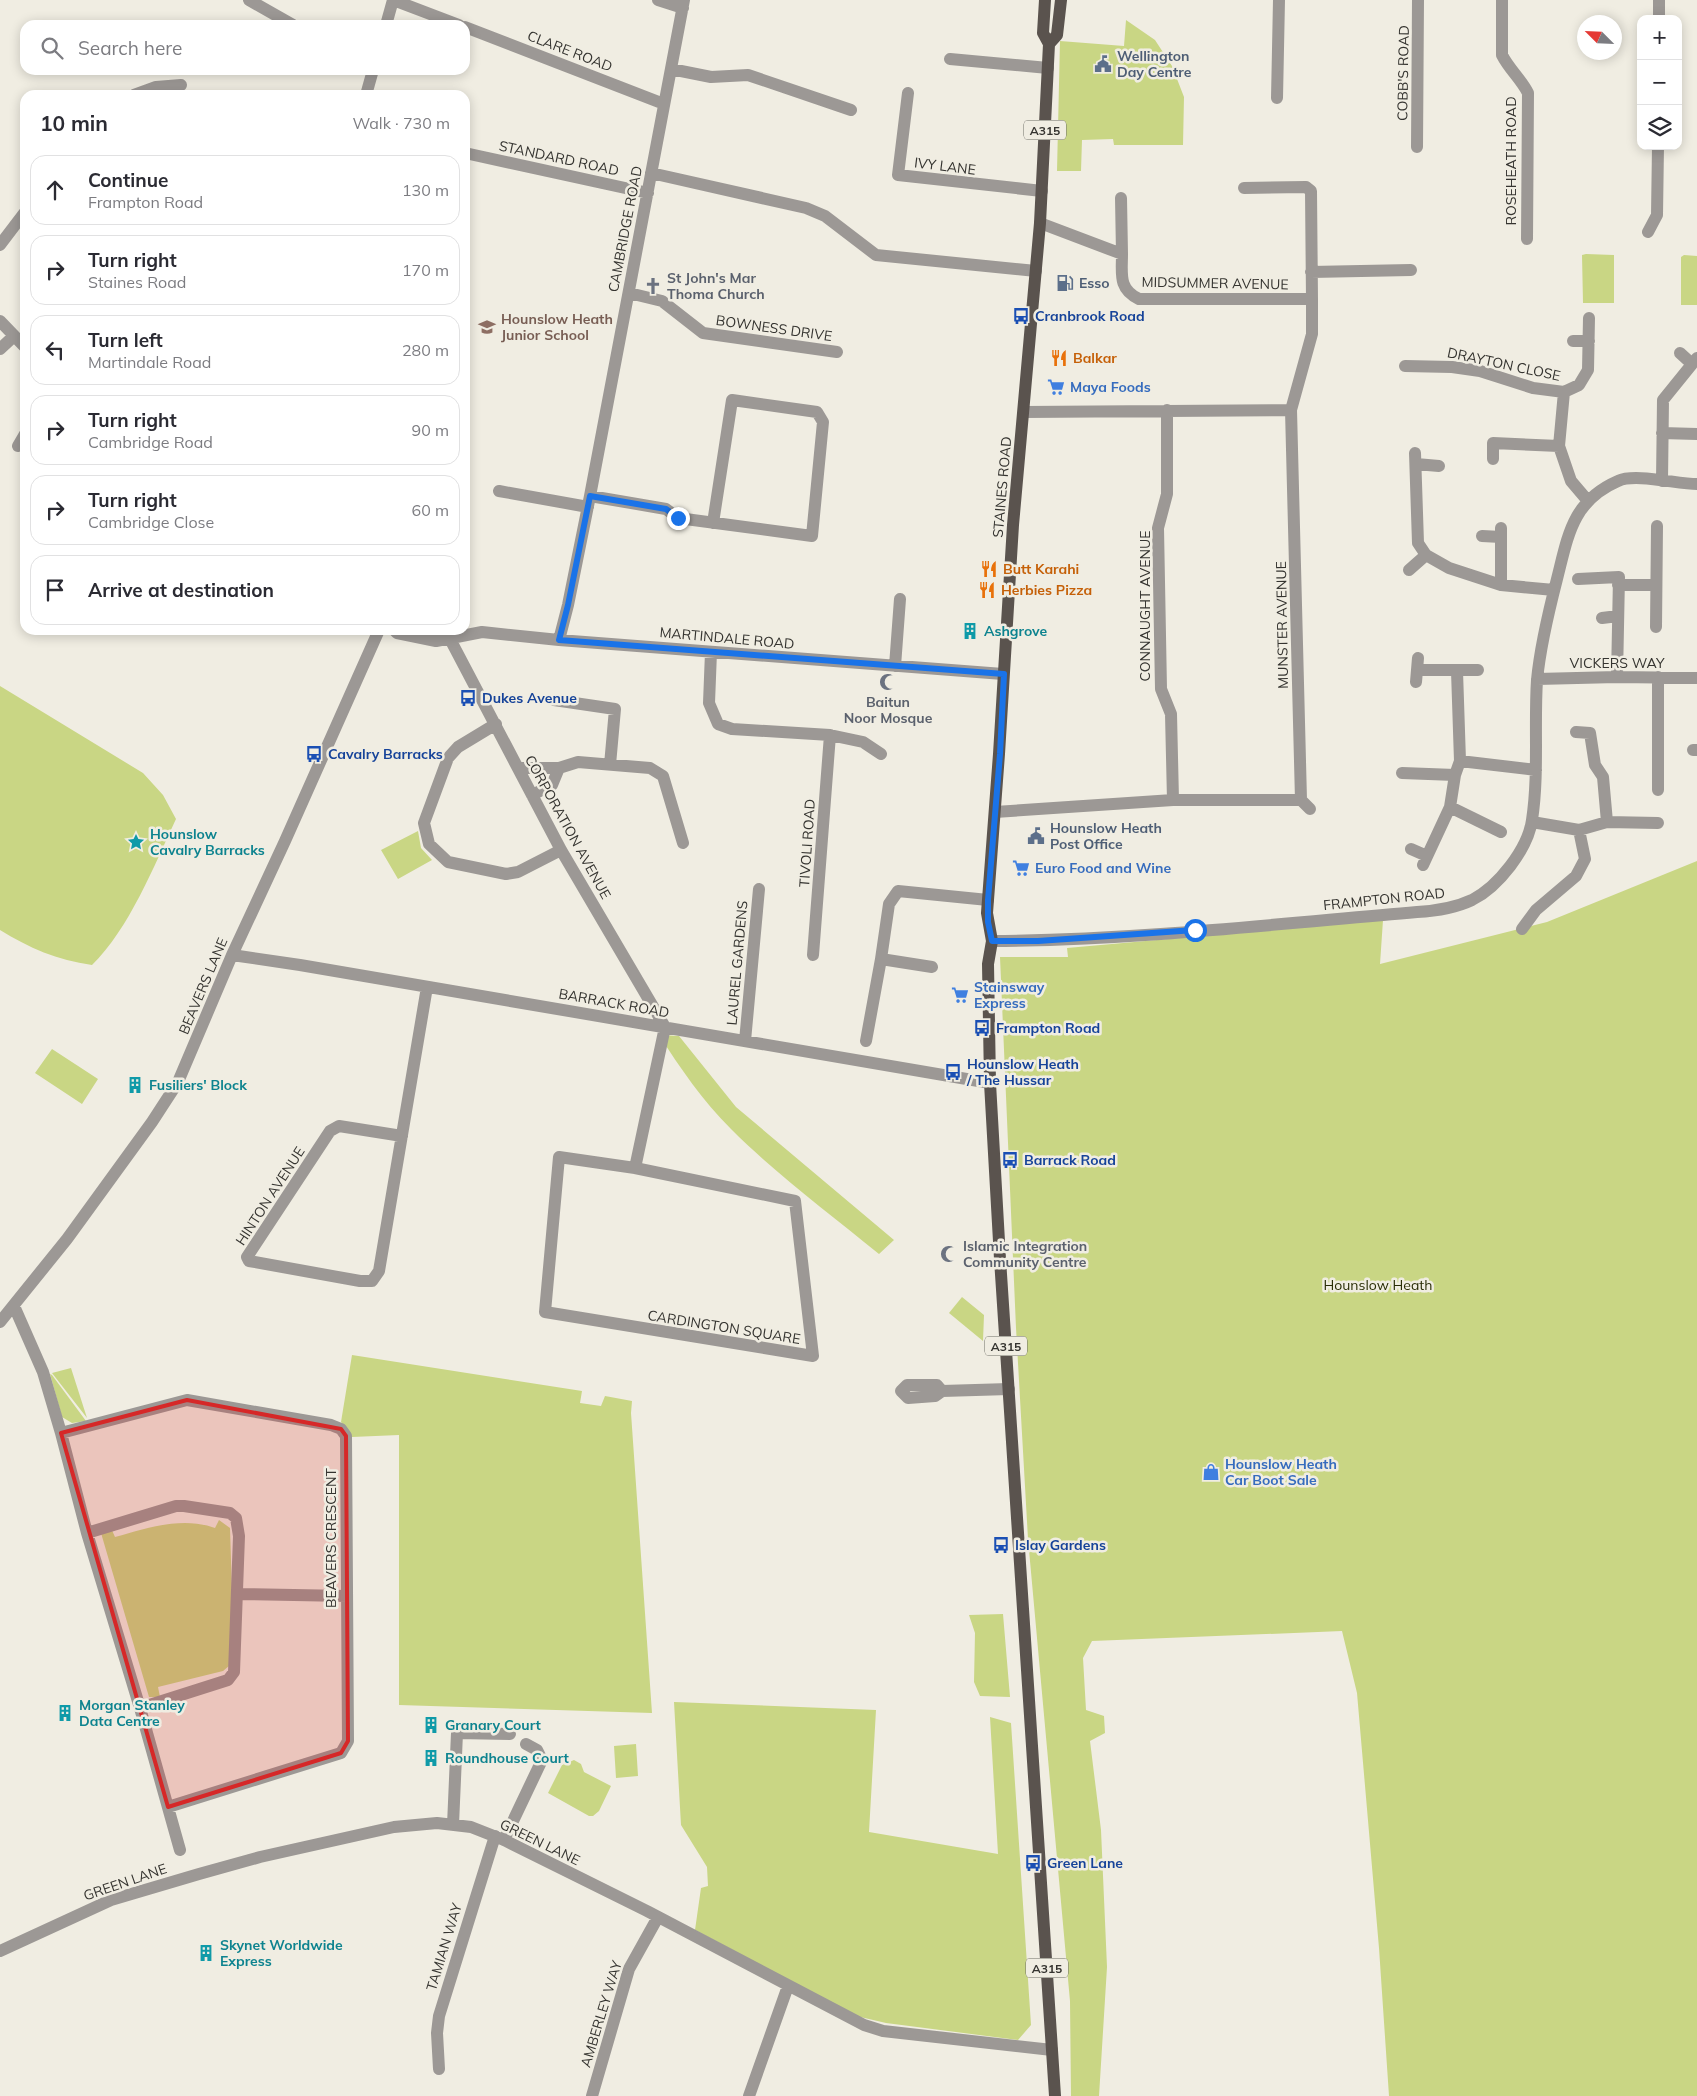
<!DOCTYPE html>
<html lang="en">
<head>
<meta charset="utf-8">
<style>
  :root { --surface:#fff; --page:#f7f7f7; --text:#2b2b33; --muted:#7c7c81; --line:#e1e1e2 }
  body { margin:0; font-family:Mulish,sans-serif; background:var(--page); color:var(--text) }
  .controls { position:absolute; right:15px; top:15px; display:grid; overflow:hidden; border-radius:10px; box-shadow:0 2px 12px #0003 }
  .controls button { width:45px; height:45px; display:grid; place-items:center; padding:0; border:0; border-bottom:1px solid var(--line); background:var(--surface); color:var(--text); font:25px sans-serif }
  .compass { position:absolute; left:1577px; top:15px; width:45px; height:45px; border-radius:50%; background:var(--surface); box-shadow:0 2px 12px #0003; rotate:294deg }
  .stop { position:absolute; width:15px; height:15px; margin:-11px; border:4px solid #1a73e8; border-radius:50%; background:#fff }
  .stop.end { background:#1a73e8; border-color:#fff; box-shadow:0 1px 5px #0008 }
  .list { margin:0; padding:0; list-style:none }
  h2 { display:flex; justify-content:space-between; align-items:center; height:65px; margin:0; padding:0 20px; font-size:21px }
  h2 small { font-size:16px; font-weight:400; color:var(--muted) }
  .list li { display:grid; grid-template-columns:32px 1fr auto; gap:15px; align-items:center; box-sizing:border-box; height:70px; margin:0 10px 10px; padding:0 10px; border:1px solid var(--line); border-radius:15px }
  .list b { display:block; font-size:19px; white-space:nowrap }
  .list p { margin:0; font-size:16px; white-space:nowrap; color:var(--muted) }
  .list em { font-size:16px; font-style:normal; color:var(--muted) }
  .icon { flex:none; width:28px; height:28px; fill:none; stroke:currentColor; stroke-width:2; stroke-linecap:round; stroke-linejoin:round }
  .map { position:relative; flex:none; width:1697px; height:2096px; overflow:hidden }
  .search { position:absolute; background:var(--surface); box-shadow:0 2px 12px #0003; left:20px; top:20px; width:450px; height:55px; display:flex; align-items:center; gap:12px; box-sizing:border-box; padding:0 18px; border-radius:15px; color:var(--muted); font-size:19px }
  .panel { position:absolute; background:var(--surface); box-shadow:0 2px 12px #0003; left:20px; top:90px; width:450px; height:545px; border-radius:15px }
  .map>svg:first-child { display:block }
  .green { fill:#c9d684 }
  .lines { fill:none; stroke-linecap:round; stroke-linejoin:round }
  .minor { stroke:#9c9895; stroke-width:12 }
  .major { stroke:#5a534e; stroke-width:12 }
  .route { stroke:#1a73e8; stroke-width:6 }
  .marked { fill:#d62828; fill-opacity:0.2; stroke:#d62828; stroke-width:4; stroke-linejoin:round }
  .labels { text-anchor:middle; dominant-baseline:central; stroke-width:5; stroke-linejoin:round; paint-order:stroke }
  .shield { fill:#f0ede2; stroke:#6d6c65; stroke-width:1 }
  .shield-label { font-size:12px; font-weight:bold; fill:#353430 }
  .street-label { font-size:14px; fill:#353430; stroke:#f0ede2 }
  .service-label { font-size:14px; font-weight:bold; fill:#4e5e75; stroke:#f0ede2; text-anchor:start }
  .worship-label { font-size:14px; font-weight:bold; fill:#5b616d; stroke:#f0ede2; text-anchor:start }
  .transit-label { font-size:14px; font-weight:bold; fill:#164399; stroke:#f0ede2; text-anchor:start }
  .education-label { font-size:14px; font-weight:bold; fill:#785e54; stroke:#f0ede2; text-anchor:start }
  .food-label { font-size:14px; font-weight:bold; fill:#c56008; stroke:#f0ede2; text-anchor:start }
  .shop-label { font-size:14px; font-weight:bold; fill:#366cbe; stroke:#f0ede2; text-anchor:start }
  .culture-label { font-size:14px; font-weight:bold; fill:#0d838f; stroke:#f0ede2; text-anchor:start }
  .park-label { font-size:14px; fill:#282c05; stroke:#f0ede2 }
</style>
</head>
<body>
<div class="map">
<svg width="1697" height="2096" viewBox="0 0 1697 2096">
  <rect width="100%" height="100%" fill="#f0ede2"/>
  <!-- green -->
  <path class="green" d="M1126 20 1155 40 1172 66 1184 97 1183 145H1114L1113 139 1082 140 1081 171H1057L1060 41 1124 46Z
    M1586 254 1614 255V303H1583L1582 255Z
    M1684 255 1697 256V305H1681V257Z
    M0 686 143 773 163 795 176 819C154 866 129 929 92 965 57 960 29 948 0 930Z
    M418 831 421 848 432 860 398 879 381 850Z
    M1697 861V2096H1389L1379 1948 1357 1693 1342 1631 1092 1641 1083 1658 1086 1710 1104 1716 1105 1733 1090 1741 1101 1830 1107 1967 1099 2096H1071L1070 2001 1028 1539 1016 1328 1000 957H1068L1067 948 1383 920 1380 964 1547 922Z
    M659 1035 679 1036 736 1107 894 1240 879 1254C829 1213 776 1174 731 1129 703 1101 680 1068 659 1035Z
    M52 1049 98 1079 82 1104 35 1073Z
    M962 1297 984 1315 983 1341 949 1313Z
    M352 1355 582 1391 580 1403 601 1406 605 1396 632 1401 631 1413 652 1713 399 1705V1435L352 1437 341 1422Z
    M71 1368 87 1418 52 1373Z
    M50 1374 52 1375 86 1421 72 1423 62 1417Z
    M219 1520 230 1528 232 1592 229 1666 223 1671 158 1687 160 1697H149L101 1533 111 1528 115 1537C148 1528 182 1516 215 1528Z
    M1003 1614 1010 1697 980 1696 974 1682 975 1633 969 1615Z
    M674 1702 876 1710 869 1832 998 1854 990 1717 1011 1723 1031 2025 1018 2040 886 2023 856 2016 695 1930 701 1888 708 1886 707 1867 681 1825Z
    M636 1744 638 1776 616 1778 614 1746Z
    M574 1760 581 1764 584 1772 611 1786 599 1811 593 1816H589L548 1793 562 1765Z"/>
  <g class="lines">
    <!-- minor -->
    <path class="minor" d="M249 0 293 25
      M658 0 683 8
      M1502 0V55C1509 69 1521 79 1528 93L1527 239
      M1659 19V0
      M386 25 393 0 459 25
      M465 27 664 104
      M950 59 1048 68
      M671 69 711 77 748 75 851 110
      M908 93 898 175 1042 191
      M134 95 156 87 181 85
      M366 95 373 70
      M1277 98 1279 0
      M1417 147 1418 0
      M465 153 648 193
      M651 173 806 208 825 216 876 255 1036 271
      M1040 223 1122 254 1121 198
      M1648 232 1657 215 1658 146
      M0 245 25 212
      M1122 254C1122 274 1118 289 1139 299H1312L1311 191 1306 187 1244 188
      M1311 272 1411 270
      M629 293 662 301 703 333 837 352
      M0 321 25 347
      M1573 341H1589
      M0 349 14 336
      M1680 353 1692 364
      M1405 366 1452 367 1480 371 1533 388 1564 392 1579 385 1588 370 1589 318
      M1564 392 1559 446 1571 481 1588 501
      M1167 410V494L1158 528 1161 689 1171 714 1173 800
      M1291 410 1312 334V299
      M1662 433 1697 434
      M18 446 25 434
      M1415 453 1418 543 1426 555 1449 568 1501 585 1554 590
      M1493 459V443L1559 446
      M1416 464 1439 466
      M1662 481 1663 400 1697 358
      M499 491 588 507
      M590 496 666 509 678 518 812 536 823 422 817 412 732 400 713 523
      M1501 528V585
      M1482 536 1501 537
      M1409 570 1426 555
      M1578 579 1619 577 1617 677
      M1618 585H1656
      M1602 618 1618 616
      M1656 627 1657 526
      M394 630 397 633 436 641 482 632 559 640 1003 674
      M442 630 450 639 561 850 665 1027
      M559 640 568 605 590 496 684 0
      M711 652 709 703 718 724 732 729 830 735 863 742 881 754
      M895 666 900 599
      M1417 670H1478
      M1457 671 1460 761
      M1658 677V790
      M1537 679 1617 677 1697 678
      M1416 682 1418 658
      M554 700 615 709 610 765
      M496 724 458 747 448 758 424 823 429 844 448 862 506 874 518 872 561 850
      M1576 732 1590 733 1595 765 1603 777 1607 822
      M1693 750H1697
      M518 768H559
      M1402 773 1455 775
      M532 795 552 785 559 768 578 762 650 768 663 776 683 843
      M1301 800 1310 809
      M1450 807 1501 832
      M995 812 1173 800H1301L1291 410 1024 412
      M1532 822 1579 830 1607 822 1658 823
      M1411 849 1427 856
      M1423 865 1450 807 1455 775 1460 761 1536 770
      M1522 929 1536 910 1576 876 1585 859 1579 830
      M992 941C1134 940 1276 924 1417 912 1435 911 1455 908 1472 900 1498 887 1528 849 1532 820 1539 774 1534 726 1537 680 1540 648 1549 610 1557 579 1568 536 1572 501 1618 481 1635 473 1677 484 1697 484
      M232 955 300 965 990 1083
      M813 955 830 735
      M881 959 932 967
      M745 1041 759 889
      M866 1041 881 959 889 904 898 891 988 900
      M402 1136 339 1126 330 1131 247 1257 249 1261 360 1281H372L379 1271C395 1177 411 1082 427 987
      M635 1168 559 1157 545 1312 813 1356 795 1201 635 1168 665 1027
      M14 1306 43 1372 61 1433 87 1533 140 1708 180 1850
      M0 1322 67 1239 152 1122 178 1082 232 955 285 841 379 630
      M907 1385H937L942 1391 935 1396 908 1398 901 1391Z
      M942 1391 1009 1389
      M61 1433 187 1400 331 1425 341 1429 346 1436 348 1741 341 1753 168 1807
      M87 1533 176 1506H184L230 1513 236 1518 239 1536 234 1672 228 1680 140 1708
      M238 1594 347 1596
      M453 1825 457 1733 510 1734
      M504 1840 542 1760 537 1750 526 1744
      M0 1951 111 1900 199 1874 260 1857 394 1827 437 1823 471 1827 504 1840 647 1911 864 2025 883 2031 1052 2050
      M439 2069 437 2033 439 2016 495 1836
      M592 2096 629 1969 658 1917
      M749 2096 788 1986"/>
    <!-- major -->
    <path class="major" d="M1045 0 1043 33 1049 44 1040 223 1013 525 999 754 987 913 992 941 988 964 990 1083 1000 1259 1055 2096
      M1049 44 1057 35 1061 0"/>
  </g>
  <g class="lines">
    <!-- route -->
    <path class="route" d="M678 518 666 509 590 496 568 605 559 640 1004 674 1000 754 988 900V922L992 941H1038L1195 930"/>
  </g>
  <!-- marked area -->
  <path class="marked" d="M187 1400 341 1429 346 1436 348 1741 341 1753 168 1807 61 1433Z"/>
  <!-- icons -->
  <defs>
    <g id="civic-bare" transform="scale(1.35)"><path d="M-.6-6.5H3V-4.5H.6V-3L4-1V1h2V6H-6V1h2V-1L-.6-3ZM-1.2 2.5V6h2.4V2.5Z" fill="#5c6f8a" stroke="#f0ede2" stroke-width="2.5" paint-order="stroke"/></g>
    <g id="fuel-bare" transform="scale(1.35)"><path d="M-5.5-6h7V0h2V4h1.3V-2.5L3-4.5l.8-.8L6-3V5H2.5V1h-1V6h-7ZM-4.2-4.7v3.2H.2V-4.7Z" fill="#5c6f8a" stroke="#f0ede2" stroke-width="2.5" paint-order="stroke"/></g>
    <g id="church-bare" transform="scale(1.35)"><path d="M-1.2-6h2.4v3.5h3.3v2.4h-3.3V6h-2.4V-.1h-3.3v-2.4h3.3Z" fill="#6b7280" stroke="#f0ede2" stroke-width="2.5" paint-order="stroke"/></g>
    <g id="bus-bare" transform="scale(1.35)"><path d="M-5-6H5V4H4V6H2V4H-2V6H-4V4H-5ZM-3.5-4V0h7V-4ZM-3.5 1.2v1.5H-2V1.2ZM2 1.2v1.5H3.5V1.2Z" fill="#1a4fb4" stroke="#f0ede2" stroke-width="2.5" paint-order="stroke"/></g>
    <g id="school-bare" transform="scale(1.35)"><path d="M0-5L7-2L0 1L-7-2ZM-4 1L0 2.5L4 1V4Q0 6-4 4Z" fill="#8d6e63" stroke="#f0ede2" stroke-width="2.5" paint-order="stroke"/></g>
    <g id="restaurant-bare" transform="scale(1.35)"><path d="M-5-6h1v4h1v-4h1v4h1v-4h1v5L-1.5 .5V6h-2V.5L-5-1ZM5-6V6H3V1.5H1.5Q1.5-4 5-6Z" fill="#e8710a" stroke="#f0ede2" stroke-width="2.5" paint-order="stroke"/></g>
    <g id="supermarket-bare" transform="scale(1.35)"><path d="M-6-5.5h2.5l.6 2H6L4.5 2H-2.5L-4.4-4H-6ZM-1.5 3.2a1.3 1.3 0 1 0 .1 0ZM3 3.2a1.3 1.3 0 1 0 .1 0Z" fill="#3f7fe0" stroke="#f0ede2" stroke-width="2.5" paint-order="stroke"/></g>
    <g id="building-bare" transform="scale(1.35)"><path d="M-4-6H4V6H1V3H-1V6H-4ZM-2.5-4.3h1.7v1.8h-1.7ZM.8-4.3h1.7v1.8H.8ZM-2.5-1h1.7V.8h-1.7ZM.8-1h1.7V.8H.8Z" fill="#0f9aa8" stroke="#f0ede2" stroke-width="2.5" paint-order="stroke"/></g>
    <g id="mosque-bare" transform="scale(1.35)"><path d="M3.5-4.9A6 6 0 1 0 3.5 4.9A5 5 0 1 1 3.5-4.9Z" fill="#6b7280" stroke="#f0ede2" stroke-width="2.5" paint-order="stroke"/></g>
    <g id="sight-bare" transform="scale(1.35)"><path d="M0-6L1.8-2.2L6-1.7L2.9 1.2L3.7 5.4L0 3.3L-3.7 5.4L-2.9 1.2L-6-1.7L-1.8-2.2Z" fill="#0f9aa8" stroke="#f0ede2" stroke-width="2.5" paint-order="stroke"/></g>
    <g id="shop-bare" transform="scale(1.35)"><path d="M-5-2.5h2.3a2.7 3.5 0 0 1 5.4 0H5L5.5 6h-11ZM-1.5-2.5h3a1.5 2.3 0 0 0-3 0Z" fill="#3f7fe0" stroke="#f0ede2" stroke-width="2.5" paint-order="stroke"/></g>
  </defs>
  <g fill-rule="evenodd">
    <use href="#civic-bare" x="1103" y="64"/>
    <use href="#fuel-bare" x="1065" y="283"/>
    <use href="#church-bare" x="653" y="286"/>
    <use href="#bus-bare" x="1021" y="316"/>
    <use href="#school-bare" x="487" y="327"/>
    <use href="#restaurant-bare" x="1059" y="358"/>
    <use href="#supermarket-bare" x="1056" y="387"/>
    <use href="#restaurant-bare" x="989" y="569"/>
    <use href="#restaurant-bare" x="987" y="590"/>
    <use href="#building-bare" x="970" y="631"/>
    <use href="#mosque-bare" x="888" y="682"/>
    <use href="#bus-bare" x="468" y="698"/>
    <use href="#bus-bare" x="314" y="754"/>
    <use href="#civic-bare" x="1036" y="836"/>
    <use href="#sight-bare" x="136" y="842"/>
    <use href="#supermarket-bare" x="1021" y="868"/>
    <use href="#supermarket-bare" x="960" y="995"/>
    <use href="#bus-bare" x="982" y="1028"/>
    <use href="#bus-bare" x="953" y="1072"/>
    <use href="#building-bare" x="135" y="1085"/>
    <use href="#bus-bare" x="1010" y="1160"/>
    <use href="#mosque-bare" x="949" y="1254"/>
    <use href="#shop-bare" x="1211" y="1472"/>
    <use href="#bus-bare" x="1001" y="1545"/>
    <use href="#building-bare" x="65" y="1713"/>
    <use href="#building-bare" x="431" y="1725"/>
    <use href="#building-bare" x="431" y="1758"/>
    <use href="#bus-bare" x="1033" y="1863"/>
    <use href="#building-bare" x="206" y="1953"/>
  </g>
  <g class="labels">
    <!-- shield labels -->
    <g class="shield">
      <rect x="1024" y="120.5" width="42" height="19" rx="4"/>
      <rect x="985" y="1336.5" width="42" height="19" rx="4"/>
      <rect x="1026" y="1958.5" width="42" height="19" rx="4"/>
    </g>
    <g class="shield-label">
      <text x="1045" y="130">A315</text>
      <text x="1006" y="1346">A315</text>
      <text x="1047" y="1968">A315</text>
    </g>
    <!-- street labels -->
    <g class="street-label">
      <text transform="translate(570 51) rotate(21)">CLARE ROAD</text>
      <text transform="translate(1403 73) rotate(-89)">COBB'S ROAD</text>
      <text transform="translate(559 158) rotate(12)">STANDARD ROAD</text>
      <text transform="translate(1511 161) rotate(-90)">ROSEHEATH ROAD</text>
      <text transform="translate(945 166) rotate(7)">IVY LANE</text>
      <text transform="translate(625 229) rotate(-79)">CAMBRIDGE ROAD</text>
      <text transform="translate(1215 283) rotate(1)">MIDSUMMER AVENUE</text>
      <text transform="translate(774 328) rotate(8)">BOWNESS DRIVE</text>
      <text transform="translate(1504 364) rotate(12)">DRAYTON CLOSE</text>
      <text transform="translate(1002 487) rotate(-85)">STAINES ROAD</text>
      <text transform="translate(1145 606) rotate(-90)">CONNAUGHT AVENUE</text>
      <text transform="translate(1282 625) rotate(-91)">MUNSTER AVENUE</text>
      <text transform="translate(727 638) rotate(5)">MARTINDALE ROAD</text>
      <text x="1617" y="663">VICKERS WAY</text>
      <text transform="translate(568 827) rotate(61)">CORPORATION AVENUE</text>
      <text transform="translate(807 843) rotate(-86)">TIVOLI ROAD</text>
      <text transform="translate(1384 899) rotate(-6)">FRAMPTON ROAD</text>
      <text transform="translate(737 963) rotate(-85)">LAUREL GARDENS</text>
      <text transform="translate(203 986) rotate(-67)">BEAVERS LANE</text>
      <text transform="translate(614 1003) rotate(10)">BARRACK ROAD</text>
      <text transform="translate(270 1196) rotate(-57)">HINTON AVENUE</text>
      <text transform="translate(724 1327) rotate(9)">CARDINGTON SQUARE</text>
      <text transform="translate(331 1538) rotate(-90)">BEAVERS CRESCENT</text>
      <text transform="translate(540 1842) rotate(26)">GREEN LANE</text>
      <text transform="translate(125 1882) rotate(-19)">GREEN LANE</text>
      <text transform="translate(444 1947) rotate(-73)">TAMIAN WAY</text>
      <text transform="translate(601 2014) rotate(-73)">AMBERLEY WAY</text>
    </g>
    <!-- service labels -->
    <g class="service-label">
      <text x="1117" y="56">Wellington<tspan x="1117" dy="16">Day Centre</tspan></text>
      <text x="1079" y="283">Esso</text>
      <text x="1050" y="828">Hounslow Heath<tspan x="1050" dy="16">Post Office</tspan></text>
    </g>
    <!-- worship labels -->
    <g class="worship-label">
      <text x="667" y="278">St John's Mar<tspan x="667" dy="16">Thoma Church</tspan></text>
      <text x="888" y="702" text-anchor="middle">Baitun<tspan x="888" dy="16">Noor Mosque</tspan></text>
      <text x="963" y="1246">Islamic Integration<tspan x="963" dy="16">Community Centre</tspan></text>
    </g>
    <!-- transit labels -->
    <g class="transit-label">
      <text x="1035" y="316">Cranbrook Road</text>
      <text x="482" y="698">Dukes Avenue</text>
      <text x="328" y="754">Cavalry Barracks</text>
      <text x="996" y="1028">Frampton Road</text>
      <text x="967" y="1064">Hounslow Heath<tspan x="967" dy="16">/ The Hussar</tspan></text>
      <text x="1024" y="1160">Barrack Road</text>
      <text x="1015" y="1545">Islay Gardens</text>
      <text x="1047" y="1863">Green Lane</text>
    </g>
    <!-- education labels -->
    <g class="education-label">
      <text x="501" y="319">Hounslow Heath<tspan x="501" dy="16">Junior School</tspan></text>
    </g>
    <!-- food labels -->
    <g class="food-label">
      <text x="1073" y="358">Balkar</text>
      <text x="1003" y="569">Butt Karahi</text>
      <text x="1001" y="590">Herbies Pizza</text>
    </g>
    <!-- shop labels -->
    <g class="shop-label">
      <text x="1070" y="387">Maya Foods</text>
      <text x="1035" y="868">Euro Food and Wine</text>
      <text x="974" y="987">Stainsway<tspan x="974" dy="16">Express</tspan></text>
      <text x="1225" y="1464">Hounslow Heath<tspan x="1225" dy="16">Car Boot Sale</tspan></text>
    </g>
    <!-- culture labels -->
    <g class="culture-label">
      <text x="984" y="631">Ashgrove</text>
      <text x="150" y="834">Hounslow<tspan x="150" dy="16">Cavalry Barracks</tspan></text>
      <text x="149" y="1085">Fusiliers' Block</text>
      <text x="79" y="1705">Morgan Stanley<tspan x="79" dy="16">Data Centre</tspan></text>
      <text x="445" y="1725">Granary Court</text>
      <text x="445" y="1758">Roundhouse Court</text>
      <text x="220" y="1945">Skynet Worldwide<tspan x="220" dy="16">Express</tspan></text>
    </g>
    <!-- park labels -->
    <g class="park-label">
      <text x="1378" y="1285">Hounslow Heath</text>
    </g>
  </g>
</svg>
<div class="controls">
<button>+</button>
<button>−</button>
<button><svg class="icon" aria-label="layers" viewBox="0 0 24 24"><path d="M12 4l9 5-9 5-9-5zM3 14l9 5 9-5"/></svg></button>
</div>
<svg class="compass" viewBox="-18 -18 36 36"><path d="M0-13l5 13h-10z" fill="#e53935"/><path d="M0 13l5-13h-10z" fill="#7c7c81"/></svg>
<div class="stop" style="left:1195px;top:930px"></div>
<div class="stop end" style="left:678px;top:518px"></div>
<div class="search"><svg class="icon" aria-label="search" viewBox="0 0 24 24"><circle cx="10" cy="10" r="6"/><path d="M15 15l6 6"/></svg>Search here</div>
<section class="panel">
<h2>10 min<small>Walk · 730 m</small></h2>
<ul class="list">
<li><svg class="icon" aria-label="ahead" viewBox="0 0 24 24"><path d="M12 20V5M6 11l6-6 6 6"/></svg><div><b>Continue</b><p>Frampton Road</p></div><em>130 m</em></li>
<li><svg class="icon" aria-label="right" viewBox="0 0 24 24"><path d="M7 20v-9h11M14 6l5 5-5 5"/></svg><div><b>Turn right</b><p>Staines Road</p></div><em>170 m</em></li>
<li><svg class="icon" aria-label="left" viewBox="0 0 24 24"><path d="M17 20v-9H6M10 6l-5 5 5 5"/></svg><div><b>Turn left</b><p>Martindale Road</p></div><em>280 m</em></li>
<li><svg class="icon" aria-label="right" viewBox="0 0 24 24"><path d="M7 20v-9h11M14 6l5 5-5 5"/></svg><div><b>Turn right</b><p>Cambridge Road</p></div><em>90 m</em></li>
<li><svg class="icon" aria-label="right" viewBox="0 0 24 24"><path d="M7 20v-9h11M14 6l5 5-5 5"/></svg><div><b>Turn right</b><p>Cambridge Close</p></div><em>60 m</em></li>
<li><svg class="icon" aria-label="arrive" viewBox="0 0 24 24"><path d="M6 21V4h12l-3 4 3 4H6"/></svg><div><b>Arrive at destination</b></div></li>
</ul>
</section>
</div>
</body>
</html>
